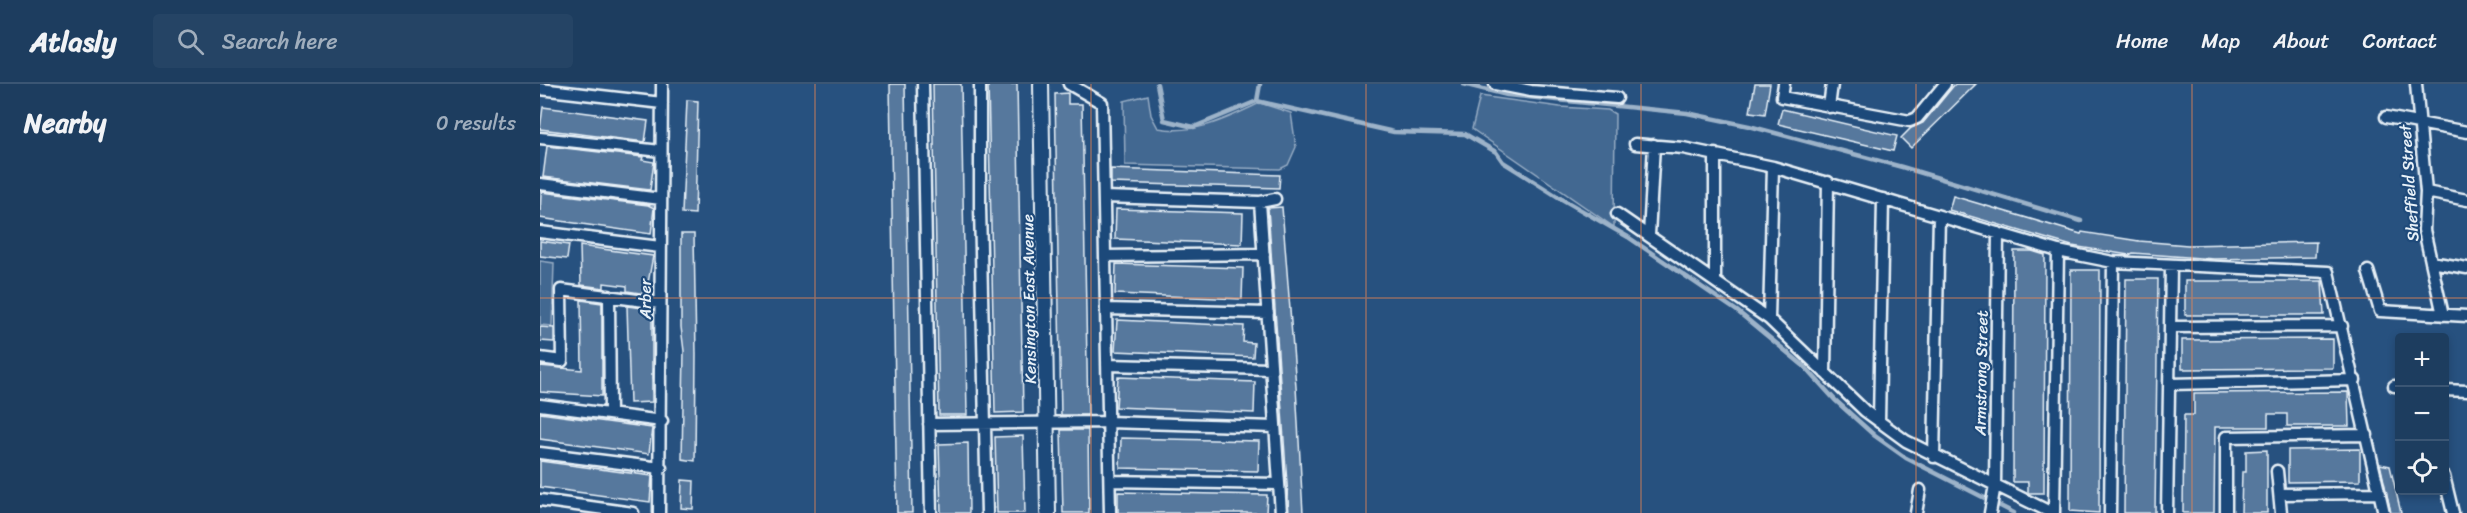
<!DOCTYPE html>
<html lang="en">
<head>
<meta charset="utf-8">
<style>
  :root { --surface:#1d3d5f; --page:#254465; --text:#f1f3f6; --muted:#a0aebd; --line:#3b5674 }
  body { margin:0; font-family:Sriracha,sans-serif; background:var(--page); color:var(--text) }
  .controls { position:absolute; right:18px; bottom:18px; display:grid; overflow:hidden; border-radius:6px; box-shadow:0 3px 9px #0003 }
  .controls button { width:54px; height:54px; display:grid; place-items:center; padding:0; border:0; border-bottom:2px solid var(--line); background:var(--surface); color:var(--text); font:30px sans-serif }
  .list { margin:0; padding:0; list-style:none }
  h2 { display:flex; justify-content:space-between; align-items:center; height:78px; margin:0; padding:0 24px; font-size:26px }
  h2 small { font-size:20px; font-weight:400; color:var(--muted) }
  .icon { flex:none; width:33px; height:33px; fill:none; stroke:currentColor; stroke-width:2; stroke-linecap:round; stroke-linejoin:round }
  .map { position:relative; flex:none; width:1927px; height:429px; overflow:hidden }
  header { display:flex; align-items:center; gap:36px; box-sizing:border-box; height:84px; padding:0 30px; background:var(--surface); border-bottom:2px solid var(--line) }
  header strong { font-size:28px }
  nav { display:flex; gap:33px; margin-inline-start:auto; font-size:21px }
  .search { width:420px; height:54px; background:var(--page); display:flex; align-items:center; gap:15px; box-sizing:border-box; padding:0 21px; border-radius:6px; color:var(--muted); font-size:22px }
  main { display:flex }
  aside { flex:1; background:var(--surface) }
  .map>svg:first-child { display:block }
  .green { fill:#436891; stroke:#96acc4; stroke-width:1.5 }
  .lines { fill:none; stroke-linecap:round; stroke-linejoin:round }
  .stream { stroke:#9db3c9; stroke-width:4.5 }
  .building { fill:#57789d; stroke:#e8f1f8; stroke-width:1.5 }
  .minor-casing { stroke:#e8f1f8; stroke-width:15 }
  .tertiary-casing { stroke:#e8f1f8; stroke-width:18 }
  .minor { stroke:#1f4a7a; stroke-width:10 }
  .tertiary { stroke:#1f4a7a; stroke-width:14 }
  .grid { fill:none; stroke:#e88753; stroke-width:1.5; stroke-opacity:0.55 }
  .labels { text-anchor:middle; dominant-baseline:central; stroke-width:4.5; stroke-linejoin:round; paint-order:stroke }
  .street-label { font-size:16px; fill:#e8f1f8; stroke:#1f4a7a }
</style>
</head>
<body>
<header>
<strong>Atlasly</strong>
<div class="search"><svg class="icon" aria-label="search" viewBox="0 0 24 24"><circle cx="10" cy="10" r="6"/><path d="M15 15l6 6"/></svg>Search here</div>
<nav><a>Home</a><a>Map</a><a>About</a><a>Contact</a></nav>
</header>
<main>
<aside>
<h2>Nearby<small>0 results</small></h2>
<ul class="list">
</ul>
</aside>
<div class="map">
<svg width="1927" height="429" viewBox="0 0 1927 429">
  <rect width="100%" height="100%" fill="#27517f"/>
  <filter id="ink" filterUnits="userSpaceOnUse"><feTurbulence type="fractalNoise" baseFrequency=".0167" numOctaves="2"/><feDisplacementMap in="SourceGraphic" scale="12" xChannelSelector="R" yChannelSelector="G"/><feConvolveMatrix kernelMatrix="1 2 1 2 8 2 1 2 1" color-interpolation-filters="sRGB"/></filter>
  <g filter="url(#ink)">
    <!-- green -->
    <path class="green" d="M608 11 611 31 618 44C657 51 685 35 720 19L751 29 756 63 748 81 740 85 585 81 584 17Z
      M940 12 1020 23 1068 26 1075 30 1074 143 932 45Z
      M0 177 14 179 12 242 0 241Z"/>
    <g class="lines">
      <!-- stream -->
      <path class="stream" d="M617 0 624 36 654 43 717 17 854 48 925 50 956 68 963 78 1020 114 1088 153 1197 227 1265 283 1295 316 1335 352 1366 374 1474 429
        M923 0 967 11 1147 29 1209 42 1362 83 1541 137
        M717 17 720 0"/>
    </g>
    <!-- building -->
    <path class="building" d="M350 0H365L372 429H357Z
      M393 0H421L427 331H399Z
      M448 0H477L483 328 455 329Z
      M1215 0H1230L1225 30 1210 28Z
      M1415 0H1436L1371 64 1361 54 1371 44 1383 39Z
      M528 9V20H542L548 331H521L515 10Z
      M147 16 158 17 155 130 142 129Z
      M3 23 108 37 105 58 0 45Z
      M1242 25 1357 52 1353 67 1238 40Z
      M7 62 103 73 102 76 114 78 110 106 3 93Z
      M571 85 740 91 739 104 571 99Z
      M1 108 108 121 114 124 111 150 0 134Z
      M1413 112 1541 150 1542 148 1599 157 1648 161 1776 158 1775 173 1674 175 1593 169 1589 171 1532 162 1409 126Z
      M742 123 756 303 763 429H749L728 124Z
      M576 125 703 129 702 160 575 155Z
      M141 150H154L156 271 155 377 142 375 144 267 141 243Z
      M0 157 29 161 27 175 0 172Z
      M40 162 113 172 106 210 87 207V202L64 199V204L41 201Z
      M1474 167H1492L1505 171 1504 409H1488V398H1473Z
      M576 180 703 184 702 215 575 210Z
      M1531 186H1560L1559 429 1530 427Z
      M1586 195H1618L1615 429H1584Z
      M1645 197H1782L1784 231H1645Z
      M41 216 62 219V312L0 308V282L42 286Z
      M87 222 112 225V318L90 319Z
      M577 236 704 242 703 258 714 259 713 273 575 267Z
      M0 243 14 244V258L0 257Z
      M1793 255V284L1642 285V256Z
      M578 293 715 298 714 329 576 323Z
      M1808 308 1809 342H1747V330H1728V343H1675L1674 429H1643L1644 331H1654V309Z
      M0 329 112 344 109 370 0 355Z
      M521 346H548L549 429H523Z
      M483 352 485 429H457L455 353Z
      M581 354 719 357 718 387 580 384Z
      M428 359 429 429H401L399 360Z
      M1820 365V397L1748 398V366Z
      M1727 366V429H1701L1702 388H1706V367Z
      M0 377 112 392 110 418 0 403Z
      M1840 380 1850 382 1861 429H1851Z
      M142 396 154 397 153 425 141 424Z
      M578 408 727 411 726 429H578Z"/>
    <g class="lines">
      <!-- minor casing -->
      <g class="minor-casing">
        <path id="minor" d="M383 0 391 429
          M440 0V123L447 429
          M529 0 562 19 570 429
          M955 0 991 7 1077 14
          M1244 0 1242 13 1370 37 1377 34 1405 0
          M1876 0 1886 108 1884 146 1903 231
          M0 5 122 19
          M1289 23 1292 0
          M1846 33 1927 48
          M0 54 121 67
          M1095 60 1143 64 1233 83 1518 167 1573 178 1788 188 1844 429
          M0 100 121 115
          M1886 108 1927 116
          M564 113 720 118 735 115
          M720 118 741 429
          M1077 130 1229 235 1325 327 1366 357 1512 429
          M0 148 120 163
          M1109 151 1114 61
          M565 172 724 170
          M1891 178 1927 184
          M1828 187 1840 227 1927 232
          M1175 195V70
          M69 212 70 330
          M566 225 728 229
          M1229 235 1233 83
          M1630 243 1802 242
          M0 274 22 277 21 206 120 219
          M567 281 731 285
          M1285 289 1288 98
          M1630 300 1815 296
          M1854 302H1860
          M1904 306 1927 307
          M0 321 122 337
          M1339 338 1343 115
          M389 340 568 338 735 343
          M0 369 121 384
          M1394 373 1399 132
          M1737 387 1741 429
          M1904 392 1913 429
          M570 397 739 400
          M1741 410 1840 409
          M0 416 93 429
          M119 429 122 0
          M1376 429 1380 406
          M1450 429 1455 401 1458 149
          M1514 429 1518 167
          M1570 429 1573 178
          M1627 429 1631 183
          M1686 429V353L1827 351"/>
      </g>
      <!-- tertiary casing -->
      <g class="tertiary-casing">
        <path id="tertiary" d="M501 0 508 429"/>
      </g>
      <!-- minor -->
      <use href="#minor" class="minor"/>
      <!-- tertiary -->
      <use href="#tertiary" class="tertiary"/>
    </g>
  </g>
  <!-- grid -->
  <path class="grid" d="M275 0V429M551 0V429M826 0V429M1101 0V429M1376 0V429M1652 0V429M0 214H1927"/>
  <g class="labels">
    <!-- street labels -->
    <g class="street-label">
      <text transform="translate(1869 99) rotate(-94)">Sheffield Street</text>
      <text transform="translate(105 215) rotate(-90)">Arber</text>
      <text transform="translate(489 215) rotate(-91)">Kensington East Avenue</text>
      <text transform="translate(1441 289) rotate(-89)">Armstrong Street</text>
    </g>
  </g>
</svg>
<div class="controls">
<button>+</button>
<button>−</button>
<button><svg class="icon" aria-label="locate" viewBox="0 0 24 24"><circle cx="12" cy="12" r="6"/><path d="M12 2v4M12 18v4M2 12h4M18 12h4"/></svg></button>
</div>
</div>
</main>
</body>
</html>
